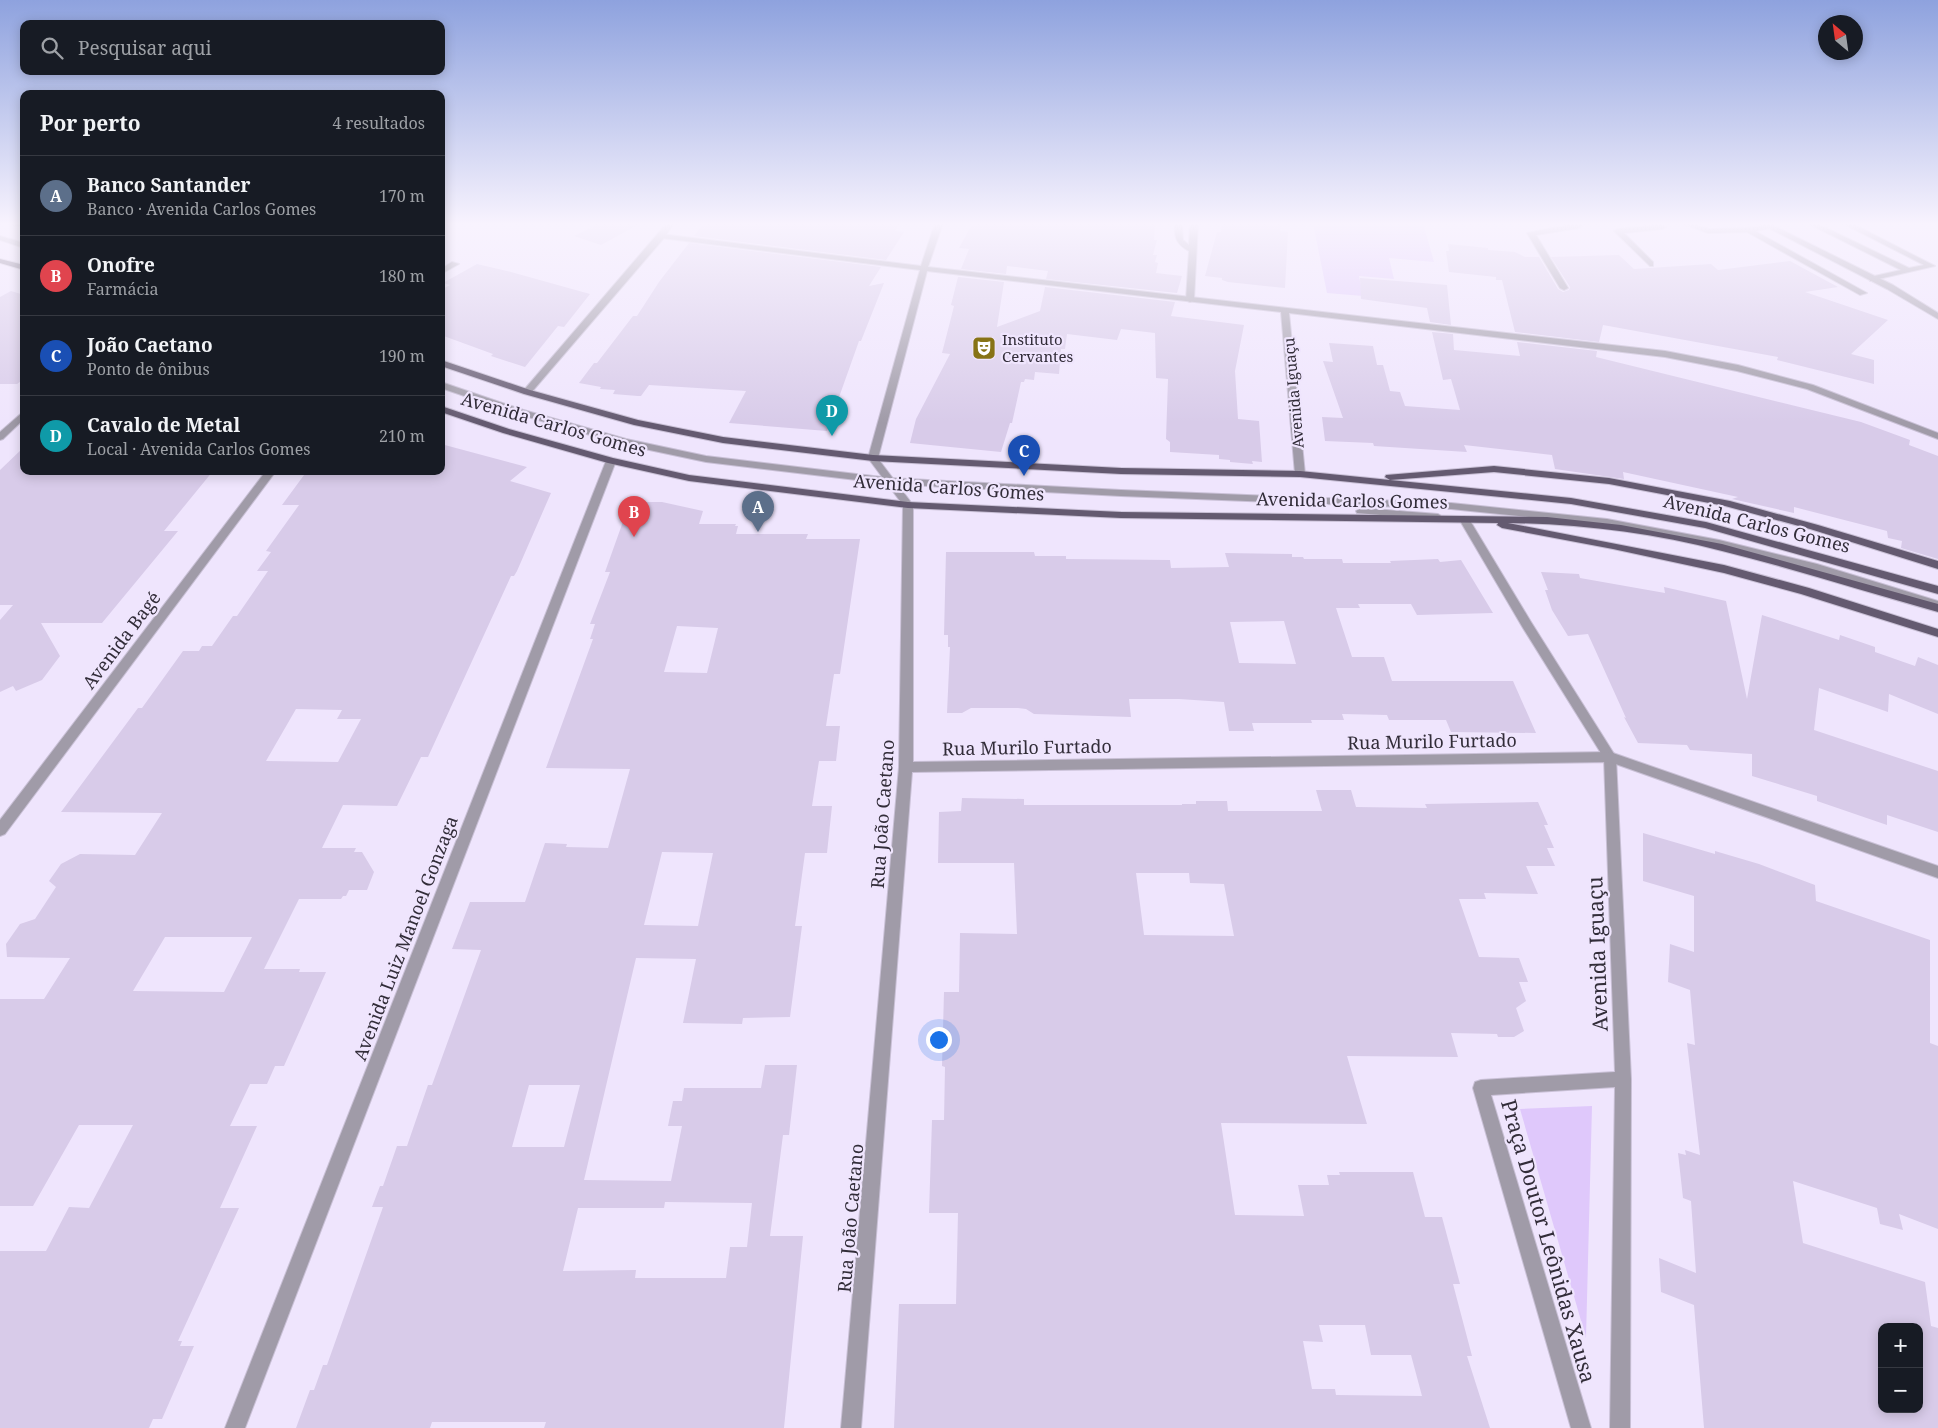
<!DOCTYPE html>
<html lang="pt">
<head>
<meta charset="utf-8">
<style>
  :root { --surface:#171b24; --page:#20242c; --text:#f1f3f6; --muted:#9ea1a6; --line:#363941; --accent:#877315 }
  body { margin:0; font-family:"Noto Serif",serif; background:var(--page); color:var(--text) }
  .controls { position:absolute; right:15px; bottom:15px; display:grid; overflow:hidden; border-radius:10px; box-shadow:0 2px 12px #0003 }
  .controls button { width:45px; height:45px; display:grid; place-items:center; padding:0; border:0; border-bottom:1px solid var(--line); background:var(--surface); color:var(--text); font:25px sans-serif }
  .compass { position:absolute; left:1818px; top:15px; width:45px; height:45px; border-radius:50%; background:var(--surface); box-shadow:0 2px 12px #0003; rotate:331deg }
  .you { position:absolute; left:938px; top:1039px; width:18px; height:18px; margin:-12px; border:4px solid #fff; border-radius:50%; background:#1a73e8; box-shadow:0 0 0 8px #1a73e833 }
  .badge { display:grid; place-items:center; width:32px; height:32px; border-radius:50%; background:var(--accent); color:#fff; font-size:16px; font-weight:700 }
  .pin { position:absolute; translate:-50% -41px; filter:drop-shadow(0 1px 2px #0008) }
  .pin::after { content:''; position:absolute; top:26px; width:18px; height:15px; background:inherit; clip-path:polygon(0 0,100% 0,50% 100%) }
  .list { margin:0; padding:0; list-style:none }
  h2 { display:flex; justify-content:space-between; align-items:center; height:65px; margin:0; padding:0 20px; font-size:21px }
  h2 small { font-size:16px; font-weight:400; color:var(--muted) }
  .list li { display:grid; grid-template-columns:32px 1fr auto; gap:15px; align-items:center; box-sizing:border-box; height:80px; padding:0 20px; border-top:1px solid var(--line) }
  .list b { display:block; font-size:19px; white-space:nowrap }
  .list p { margin:0; font-size:16px; white-space:nowrap; color:var(--muted) }
  .list em { font-size:16px; font-style:normal; color:var(--muted) }
  .icon { flex:none; width:28px; height:28px; fill:none; stroke:currentColor; stroke-width:2; stroke-linecap:round; stroke-linejoin:round }
  .map { position:relative; flex:none; width:1938px; height:1428px; overflow:hidden }
  .search { position:absolute; background:var(--surface); box-shadow:0 2px 12px #0003; left:20px; top:20px; width:425px; height:55px; display:flex; align-items:center; gap:12px; box-sizing:border-box; padding:0 18px; border-radius:10px; color:var(--muted); font-size:19px }
  .panel { position:absolute; background:var(--surface); box-shadow:0 2px 12px #0003; left:20px; top:90px; width:425px; height:385px; border-radius:10px }
  .map>svg:first-child { display:block }
  .green { fill:#dfc8fb }
  .building { fill:#d8cbe9; fill-rule:evenodd }
  .lines { fill:none; stroke-linecap:round; stroke-linejoin:round }
  .service-casing { stroke:#c9c0d6; stroke-width:2 }
  .minor-casing { stroke:#c9c0d6; stroke-width:2 }
  .tertiary-casing { stroke:#c9c0d6; stroke-width:2 }
  .primary-casing { stroke:#c9c0d6; stroke-width:2 }
  .service { fill:#a09ba8; fill-rule:evenodd }
  .minor { fill:#a09ba8; fill-rule:evenodd }
  .tertiary { fill:#a09ba8; fill-rule:evenodd }
  .primary { fill:#645a70; fill-rule:evenodd }
  .labels { text-anchor:middle; dominant-baseline:central; stroke-width:4.5; stroke-linejoin:round; paint-order:stroke }
  .far-poi-label { font-size:15px; fill:#322d39; stroke:#efe5fd; text-anchor:start }
  .far-street-label { font-size:15px; fill:#322d39; stroke:#efe5fd }
  .street-label { font-size:18px; fill:#322d39; stroke:#efe5fd }
  .near-street-label { font-size:21px; fill:#322d39; stroke:#efe5fd }
</style>
</head>
<body>
<div class="map">
<svg width="1938" height="1428" viewBox="0 0 1938 1428">
  <rect width="100%" height="100%" fill="#efe5fd"/>
  <!-- green -->
  <path class="green" d="M1313 223H1423L1434 262 1389 258 1394 279 1359 276 1363 296 1327 293Z
    M1592 1106 1586 1338 1520 1109Z"/>
  <!-- building -->
  <path class="building" d="M600 223H641L601 245 574 236Z
    M704 223H900L895 231 904 232 886 260 694 236Z
    M973 223H1155L1154 240H1157L1153 255H1157L1155 262 1158 263 1156 273 1182 276 1177 293 1046 279 1048 271 1007 266 1006 274 961 269 969 249 959 248Z
    M1222 223H1281L1280 231 1288 232 1285 288 1228 282 1222 280V278L1205 276 1217 232H1221Z
    M689 243 881 267 869 286 884 283 861 341H859L827 431 729 423 746 391 649 385 641 396H638L613 394 615 390 600 389 601 387 579 383 594 363H597L633 316H637L659 282Z
    M1448 244 1488 248V250L1515 252 1525 257H1539L1558 289 1563 292 1569 290 1570 287 1551 257 1619 255 1634 269 1711 264 1718 270 1790 261 1838 287 1805 292 1888 320 1851 354 1874 360V384L1777 360 1778 357 1603 325 1599 342 1515 332 1502 280H1496V277L1449 272 1446 251H1449Z
    M477 264 511 272 590 294 564 327 558 326 525 367 491 356 493 354 441 335V290L450 285 443 283Z
    M958 277 1004 282 997 327 1040 311 1045 287 1175 302 1171 316 1244 325 1235 371 1238 419 1259 421 1262 462 1252 461 1253 464 1230 462V460L1219 459V455L1170 452V442L1166 439 1168 379 1156 378 1155 333 1121 329 1117 340 1067 334 1065 349H1061L1059 374 1035 372 1034 380 1025 379 1024 382H1021L1012 423H1010L1001 452 910 443 916 419 950 354 942 353 951 318 954 306 951 305Z
    M1360 278 1447 285 1451 325 1430 322 1427 308 1361 299Z
    M11 291 24 295V379L17 384H0V297Z
    M1432 332 1453 334 1454 350 1520 356 1517 342 1597 351 1596 357 1861 422 1910 440 1909 445 1938 456V559L1901 548 1902 541 1888 538 1887 531 1794 507V513L1732 499 1738 497 1623 472 1624 479 1555 469 1552 455 1464 445 1467 452 1374 446 1373 443 1325 441 1322 417 1343 418 1323 361 1333 362 1329 343 1373 346 1377 365H1383L1390 391 1400 392 1405 406 1460 410 1451 379 1443 380Z
    M441 444 527 467 510 481 551 493 517 571 514 576H511L428 757H421L397 806 343 805 322 848H356L354 852H362L374 872 367 890H349L346 896H343L341 899H299L264 969H300L299 972H326L284 1066H275L267 1084H250L230 1126H257L220 1208H239L178 1341H182L180 1346H194L162 1419H153L149 1428H0V1251H46L69 1207 89 1208 133 1125H79L33 1206H0V999H44L70 958 7 957 6 944 20 924 35 919 56 887 49 881 61 864 80 854 135 855 162 813 61 812 138 708H142L183 651H199L202 646H212L233 616H237L268 571H257L271 552 266 551 299 505H282L307 471H441ZM296 709 342 710 337 719H361L338 762 266 761ZM165 937H252L224 992 133 991Z
    M24 447V471H213L164 531H178L102 623H41L60 656 42 680 16 691 13 686 0 692V620L13 605H0V470Z
    M630 502H662L703 511 699 524H736L735 526H738L736 534H808L806 539H860L840 674H834L826 726H840L836 761H819L812 806H832L827 853H805L795 926H802L790 1017 743 1018 742 1024 683 1023 696 959 636 958 584 1180 671 1181 682 1126H668L673 1101H682L684 1088H761L765 1065H797L789 1135H783L770 1236H803L784 1428H544L546 1422H432L430 1428H296L310 1390H314L323 1365H327L383 1207H372L380 1186H383L397 1146H407L428 1085H432L481 950 452 949 470 902H525L545 843 567 844 566 847 608 848 630 769 546 768 593 639H590L595 624H590L610 572H605ZM677 626 718 628 707 673 664 672ZM662 852 713 853 698 926 644 925ZM529 1085H580L564 1147H512ZM665 1202 752 1203 747 1247H730L726 1278H635L636 1270 563 1271 578 1208H664Z
    M946 552H1034L1035 556H1066V559L1170 560 1171 568 1229 567 1225 553 1292 554V557H1303L1304 559H1342L1343 563H1391L1390 561 1438 559 1440 562 1461 560 1493 613 1417 615 1411 604H1358L1360 608H1336L1352 657H1384L1392 681H1513L1536 733 1451 732 1446 720H1389L1387 715 1342 714 1344 720H1311L1312 723H1252L1254 731H1229L1224 702 1179 699H1129L1131 717 1034 714 1026 709 1018 708H971L962 713H947L950 647H948V635H944ZM1284 621 1296 664 1239 663 1230 622Z
    M1541 572 1579 574 1580 578 1665 593 1664 587 1726 601 1747 699 1762 615 1839 640 1840 635 1875 647V652L1915 666 1918 657 1938 665V714L1889 694 1888 712 1819 688 1814 730 1938 771V832L1887 815V825L1817 801V796L1752 776V754L1690 750 1687 745 1638 743 1624 717 1626 718 1588 634 1568 636 1552 610 1545 590H1548Z
    M1316 790H1351L1356 807 1427 808 1425 804 1538 802 1548 825H1544L1554 848H1547L1555 866H1526L1538 894 1484 893 1486 899H1459L1479 957 1519 958 1528 982H1519L1526 1001 1516 1008 1524 1031 1514 1037H1498L1497 1034 1451 1033 1458 1057 1347 1056 1367 1124 1221 1123 1235 1215 1304 1216 1298 1185H1329L1327 1175H1340L1339 1172H1413L1425 1217H1442L1460 1284H1453L1472 1356H1467L1490 1428H894L899 1304H956L958 1213H929L932 1120H944L945 1067 942 1066 944 992H959L960 933 1017 934 1014 863H938L939 812 961 811 962 798 1024 799V805H1182V804H1196V801H1227L1228 811H1322ZM1136 873H1189L1190 883 1224 884 1234 936 1144 935ZM1319 1325H1365L1371 1355H1411L1422 1396 1336 1395 1335 1389H1312L1303 1341 1323 1342Z
    M1643 833 1715 854V851L1759 864 1815 885 1816 901 1930 940V1043L1938 1046V1229L1899 1214 1903 1230 1880 1224 1877 1208 1793 1181 1803 1243 1925 1282 1931 1326 1938 1328V1428H1704L1694 1305 1661 1292 1659 1258 1696 1273 1691 1201 1683 1198 1678 1153 1686 1155 1685 1150 1700 1155 1687 1043 1695 1045 1690 990 1668 982 1670 944 1694 952V896L1643 881ZM1882 1327H1919V1409H1882Z"/>
  <g class="lines">
    <!-- service casing -->
    <g class="service-casing">
      <path id="service" d="M1175 223H1182L1183 240 1189 245 1190 223H1198L1194 300 1190 302 1186 300 1189 251C1176 244 1174 237 1175 223Z
        M1578 223H1585L1579 228 1536 235 1568 288 1564 290 1560 288 1527 233Z
        M1654 223H1661L1666 227 1662 229 1624 233 1653 262V266H1650L1614 231 1618 229 1655 225Z
        M1681 223H1691L1709 229 1748 228 1771 224V228L1755 231 1867 293 1860 295 1747 232 1708 233Z
        M1807 223H1816L1909 268 1924 265 1842 223H1851L1935 266 1870 281V277L1901 270Z
        M0 236 24 243V248L0 240Z
        M452 262 459 264 441 274V269Z
        M441 382 520 409 626 439 706 456 890 478 1121 490 1451 503 1607 519 1719 540 1817 564 1938 601V609L1810 570 1719 546 1607 525 1451 509 1121 496 890 484 706 462 621 444 514 413 441 388Z
        M1361 508 1438 514 1443 517 1438 520 1357 513 1356 511Z"/>
    </g>
    <!-- minor casing -->
    <g class="minor-casing">
      <path id="minor" d="M935 223H943L928 267 1665 351 1738 365 1813 385 1938 433V439L1807 389 1737 371 1665 357 1289 313 1305 474 1300 477 1295 474 1281 312 927 271 878 458 873 461 868 458 920 270 661 238 657 236 661 234 921 266Z
        M1759 223H1768L1893 285 1938 313V319L1887 289Z
        M24 411V419L3 439 0 440V432Z
        M611 458 616 461 245 1428H225L606 461Z
        M1464 516 1469 519 1531 622 1616 757 1631 1079 1630 1428H1610L1615 1087 1491 1095 1591 1428H1571L1473 1088 1475 1082 1481 1080 1615 1072 1604 758 1523 628 1459 519Z"/>
    </g>
    <!-- tertiary casing -->
    <g class="tertiary-casing">
      <path id="tertiary" d="M667 223H674L664 238 530 394H524V390Z
        M873 455 876 456 913 505V762L1610 752 1938 866V878L1610 762 912 772 861 1428H841L899 767 903 505 868 458Z
        M266 471H276L5 834 0 836V820Z"/>
    </g>
    <!-- primary casing -->
    <g class="primary-casing">
      <path id="primary" d="M13 223H24V227L13 225Z
        M0 259 24 265V270L0 263Z
        M441 360 530 390 638 420 723 437 873 455 1121 468 1300 471 1390 480 1385 477 1386 475 1494 466 1609 478 1730 501 1818 525 1938 561V569L1810 529 1725 506 1609 484 1494 472 1390 480 1571 498 1706 522 1938 586V594L1705 528 1571 504 1300 477 1121 474 873 461 723 443 634 425 524 394 441 366Z
        M441 406 509 429 613 458 689 475 908 502 1121 512 1547 517 1621 525 1722 544 1938 604V612C1866 592 1795 569 1722 551 1653 533 1579 524 1508 523L1724 565 1809 588 1938 629V637L1801 594 1724 573 1613 549 1502 528 1497 525 1498 523 1121 518 908 508 689 481 608 463 503 433 441 412Z"/>
    </g>
    <!-- service -->
    <use href="#service" class="service"/>
    <!-- minor -->
    <use href="#minor" class="minor"/>
    <!-- tertiary -->
    <use href="#tertiary" class="tertiary"/>
    <!-- primary -->
    <use href="#primary" class="primary"/>
  </g>
  <!-- sky -->
  <linearGradient id="sky" x2="0" y2="1"><stop stop-color="#8ea2de"/><stop offset="0.53" stop-color="#f8f3fe"/><stop offset="1" stop-color="#f8f3fe" stop-opacity="0"/></linearGradient>
  <rect width="1938" height="423" fill="url(#sky)"/>
  <!-- icons -->
  <defs>
    <g id="theatre-square" transform="scale(1.25)"><rect x="-9" y="-9" width="18" height="18" rx="4" fill="#877315" stroke="#efe5fd"/><path d="M-5-5.5Q0-4 5-5.5V0Q5 5 0 6Q-5 5-5 0ZM-3.3-2.5H-1v1.5H-3.3ZM1-2.5H3.3v1.5H1ZM-2.8 1Q0 5.5 2.8 1Z" fill="#fff"/></g>
  </defs>
  <g fill-rule="evenodd">
    <use href="#theatre-square" x="984" y="348"/>
  </g>
  <g class="labels">
    <!-- far-poi labels -->
    <g class="far-poi-label">
      <text x="1002" y="339">Instituto<tspan x="1002" dy="17">Cervantes</tspan></text>
    </g>
    <!-- far-street labels -->
    <g class="far-street-label">
      <text transform="translate(1293 393) rotate(-95)">Avenida Iguaçu</text>
    </g>
    <!-- street labels -->
    <g class="street-label">
      <text transform="translate(554 424) rotate(16)">Avenida Carlos Gomes</text>
      <text transform="translate(949 487) rotate(4)">Avenida Carlos Gomes</text>
      <text transform="translate(1352 500) rotate(1)">Avenida Carlos Gomes</text>
      <text transform="translate(1757 523) rotate(14)">Avenida Carlos Gomes</text>
      <text transform="translate(121 640) rotate(-53)">Avenida Bagé</text>
      <text transform="translate(1432 741) rotate(-1)">Rua Murilo Furtado</text>
      <text transform="translate(1027 747) rotate(-1)">Rua Murilo Furtado</text>
      <text transform="translate(882 814) rotate(-86)">Rua João Caetano</text>
      <text transform="translate(405 938) rotate(-69)">Avenida Luiz Manoel Gonzaga</text>
      <text transform="translate(850 1218) rotate(-85)">Rua João Caetano</text>
    </g>
    <!-- near-street labels -->
    <g class="near-street-label">
      <text transform="translate(1597 954) rotate(-92)">Avenida Iguaçu</text>
      <text transform="translate(1549 1241) rotate(74)">Praça Doutor Leônidas Xausa</text>
    </g>
  </g>
</svg>
<div class="controls">
<button>+</button>
<button>−</button>
</div>
<svg class="compass" viewBox="-18 -18 36 36"><path d="M0-13l5 13h-10z" fill="#e53935"/><path d="M0 13l5-13h-10z" fill="#9ea1a6"/></svg>
<div class="you"></div>
<div class="pin badge" style="left:758px;top:532px;background:#5c6f8a">A</div>
<div class="pin badge" style="left:634px;top:537px;background:#e0444e">B</div>
<div class="pin badge" style="left:1024px;top:476px;background:#1a4fb4">C</div>
<div class="pin badge" style="left:832px;top:436px;background:#0f9aa8">D</div>
<div class="search"><svg class="icon" aria-label="search" viewBox="0 0 24 24"><circle cx="10" cy="10" r="6"/><path d="M15 15l6 6"/></svg>Pesquisar aqui</div>
<section class="panel">
<h2>Por perto<small>4 resultados</small></h2>
<ul class="list">
<li><span class="badge" style="background:#5c6f8a">A</span><div><b>Banco Santander</b><p>Banco · Avenida Carlos Gomes</p></div><em>170 m</em></li>
<li><span class="badge" style="background:#e0444e">B</span><div><b>Onofre</b><p>Farmácia</p></div><em>180 m</em></li>
<li><span class="badge" style="background:#1a4fb4">C</span><div><b>João Caetano</b><p>Ponto de ônibus</p></div><em>190 m</em></li>
<li><span class="badge" style="background:#0f9aa8">D</span><div><b>Cavalo de Metal</b><p>Local · Avenida Carlos Gomes</p></div><em>210 m</em></li>
</ul>
</section>
</div>
</body>
</html>
